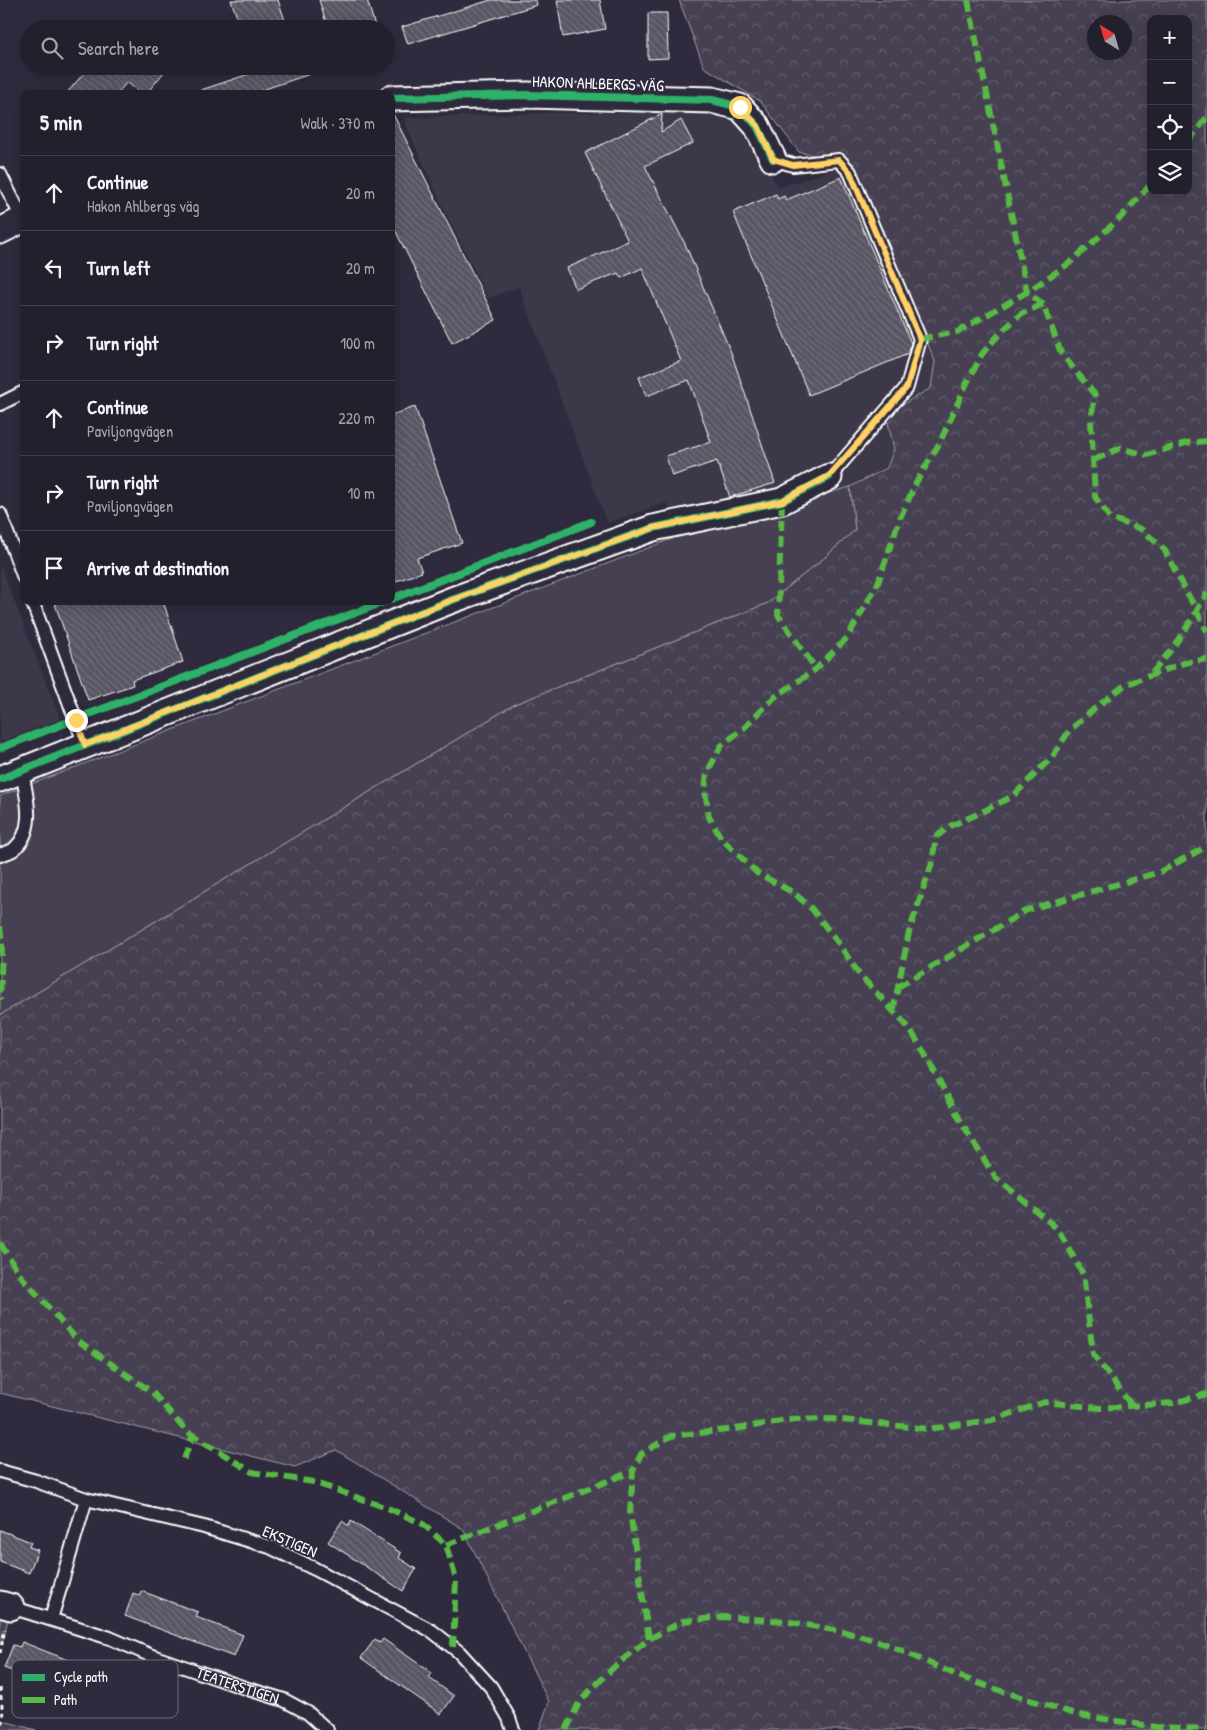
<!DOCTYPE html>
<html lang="en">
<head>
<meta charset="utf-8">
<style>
  :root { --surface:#23202e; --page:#2f2d3a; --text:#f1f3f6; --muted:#a3a3aa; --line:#403e4a }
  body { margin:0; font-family:"Patrick Hand",sans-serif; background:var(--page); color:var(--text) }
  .controls { position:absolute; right:15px; top:15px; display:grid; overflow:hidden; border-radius:10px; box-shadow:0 2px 12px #0003 }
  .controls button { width:45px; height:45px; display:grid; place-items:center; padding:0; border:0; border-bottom:1px solid var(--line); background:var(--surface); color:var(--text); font:25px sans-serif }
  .compass { position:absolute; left:1087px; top:15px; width:45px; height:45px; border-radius:50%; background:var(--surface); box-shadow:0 2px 12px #0003; rotate:323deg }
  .stop { position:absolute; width:15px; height:15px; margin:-11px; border:4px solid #ffd166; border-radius:50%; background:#fff }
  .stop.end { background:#ffd166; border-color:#fff; box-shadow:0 1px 5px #0008 }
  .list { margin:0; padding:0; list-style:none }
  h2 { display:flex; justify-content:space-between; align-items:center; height:65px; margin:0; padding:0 20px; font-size:21px }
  h2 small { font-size:16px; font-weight:400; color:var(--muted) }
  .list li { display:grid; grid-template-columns:32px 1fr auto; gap:15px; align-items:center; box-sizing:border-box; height:75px; padding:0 20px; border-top:1px solid var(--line) }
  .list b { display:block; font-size:19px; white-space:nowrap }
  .list p { margin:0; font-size:16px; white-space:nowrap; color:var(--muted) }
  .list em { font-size:16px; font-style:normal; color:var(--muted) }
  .icon { flex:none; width:28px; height:28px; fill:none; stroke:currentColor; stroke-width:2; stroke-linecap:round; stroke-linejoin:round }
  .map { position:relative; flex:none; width:1207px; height:1730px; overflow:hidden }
  .search { position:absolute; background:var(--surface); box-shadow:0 2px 12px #0003; left:20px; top:20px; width:375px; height:55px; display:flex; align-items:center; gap:12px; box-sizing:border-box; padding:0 18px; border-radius:28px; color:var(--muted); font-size:19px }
  .panel { position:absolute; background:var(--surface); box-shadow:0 2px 12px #0003; left:20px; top:90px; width:375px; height:515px; border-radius:10px }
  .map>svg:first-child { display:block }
  .built { fill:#3c3749 }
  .grass { fill:url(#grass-tufts); stroke:#a2a0a8 }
  .forest { fill:url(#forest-crowns); stroke:#a2a0a8; fill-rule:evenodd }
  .park { fill:#464152; stroke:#a2a0a8 }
  .building { fill:url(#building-back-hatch); stroke:#fff }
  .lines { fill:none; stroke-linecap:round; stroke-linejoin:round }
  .lane-casing { stroke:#fff; stroke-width:16 }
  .street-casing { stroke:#fff; stroke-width:29 }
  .path { stroke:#fff; stroke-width:3; stroke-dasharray:4 4; stroke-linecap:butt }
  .lane { stroke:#2f2a3d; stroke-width:12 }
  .street { stroke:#2f2a3d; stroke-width:25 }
  .quiet { stroke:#58b947; stroke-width:6; stroke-dasharray:12 6; stroke-linecap:butt }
  .cycleway-casing { stroke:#2f2a3d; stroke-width:11 }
  .cycleway { stroke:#2db169; stroke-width:8 }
  .route { stroke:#ffd166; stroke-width:6 }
  .labels { text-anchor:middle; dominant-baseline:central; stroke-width:4; stroke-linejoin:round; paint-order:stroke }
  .street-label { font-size:16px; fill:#fff; stroke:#2f2a3d }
  .key { fill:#2f2a3d; stroke:#6d6a77; stroke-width:1 }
  .key-label { font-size:14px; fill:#fff }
</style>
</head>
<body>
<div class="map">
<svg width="1207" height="1730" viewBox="0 0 1207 1730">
  <defs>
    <pattern id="grass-tufts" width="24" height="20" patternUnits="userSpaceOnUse" patternTransform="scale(1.25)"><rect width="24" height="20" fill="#464152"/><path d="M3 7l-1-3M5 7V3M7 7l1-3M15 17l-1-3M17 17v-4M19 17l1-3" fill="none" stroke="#625e6c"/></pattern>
    <pattern id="forest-crowns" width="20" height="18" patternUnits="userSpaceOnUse" patternTransform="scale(1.25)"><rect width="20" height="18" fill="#464152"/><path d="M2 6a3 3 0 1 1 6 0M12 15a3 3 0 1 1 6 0" fill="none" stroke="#625e6c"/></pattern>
    <pattern id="building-back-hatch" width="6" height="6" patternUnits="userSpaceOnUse" patternTransform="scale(1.25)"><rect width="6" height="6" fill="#595564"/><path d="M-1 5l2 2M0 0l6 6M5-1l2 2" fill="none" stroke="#726e7b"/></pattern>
  </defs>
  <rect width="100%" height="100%" fill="#2f2a3d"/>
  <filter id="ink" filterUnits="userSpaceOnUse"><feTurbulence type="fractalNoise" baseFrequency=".02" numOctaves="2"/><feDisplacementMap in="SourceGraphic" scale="10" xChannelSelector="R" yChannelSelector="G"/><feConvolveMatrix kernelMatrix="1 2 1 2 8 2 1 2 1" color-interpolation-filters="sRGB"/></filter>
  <g filter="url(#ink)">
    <!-- built -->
    <path class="built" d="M547 113H730L746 122 778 188 852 163 935 361 931 388 886 414 894 449 887 468 850 487 682 535 667 502 607 523 519 287 488 298 447 216 403 118Z
      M0 564 64 729 0 754Z"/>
    <!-- grass -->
    <path class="grass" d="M0 1604 11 1607 2 1644 0 1645Z
      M0 1720 36 1730H0Z"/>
    <!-- forest -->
    <path class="forest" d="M679 0H1207V1730H539L549 1702 463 1529 336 1450 295 1467 0 1393V1015L515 704 768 603 823 559 855 530 850 487 887 468 894 449 886 414 931 388 935 361 852 163 799 152 760 101 704 67ZM1151 19H1188V191H1151ZM1094 22H1124V52H1094Z"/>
    <!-- park -->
    <path class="park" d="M850 487 855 530 823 559 768 603 515 704 0 1015V796L682 535Z"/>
    <!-- building -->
    <path class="building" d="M231 0H278L288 29H241Z
      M319 0H367L376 29H328Z
      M491 0H536L537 5 408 44 402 27Z
      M557 0H600L605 29 563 37Z
      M648 13H667L668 58 648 59Z
      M90 66H169L146 94H141L127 82 117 94H66Z
      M273 66H321L322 70 250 94H202L201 90Z
      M392 112 496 320 452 343 391 222Z
      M662 114 661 132 681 120 693 143 645 166 685 244 732 355 775 483 730 497 717 461 672 476 666 456 711 442 689 380 646 396 639 377 681 361 642 268 621 278 618 273 576 289 567 268 628 241 585 153Z
      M841 177 911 343 908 354 809 395 733 212 776 194 778 199 784 196 786 200Z
      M415 407 462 543 417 558 422 572 391 583V415Z
      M54 601H163L183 662 132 680 133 685 88 700Z
      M342 1521 349 1526 351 1521 401 1553 399 1558 416 1569 403 1591 328 1542Z
      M0 1530 31 1542 29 1547 38 1550 29 1573 0 1562Z
      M141 1591 198 1612 196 1617 243 1635 234 1657 125 1616 133 1593 140 1596Z
      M375 1639 380 1643 383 1639 432 1673 429 1678 454 1696 441 1714 361 1658Z
      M22 1642 78 1664 77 1669 95 1676 86 1699 4 1668 13 1645 20 1647Z"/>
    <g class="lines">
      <!-- lane casing -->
      <g class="lane-casing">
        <g id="lane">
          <path d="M773 159 793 165 839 160 850 172 920 339 907 387 829 477"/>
          <path d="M0 174 23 220"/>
          <path d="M0 404 24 392"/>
          <path d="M0 514 24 578"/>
          <path d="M32 601 85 745"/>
          <path d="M0 855C4 853 11 852 14 849 37 829 26 796 22 771"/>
          <path d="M0 1471 36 1481 86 1499 204 1527 270 1547 315 1569 432 1631 459 1652 491 1687 509 1718 513 1730"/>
          <path id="s1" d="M11 1607 110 1638 152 1656 248 1689 284 1700 308 1713 327 1730"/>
          <path d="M51 1619 86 1499"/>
        </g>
      </g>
      <!-- street casing -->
      <g class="street-casing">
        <path id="street" d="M391 98 528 95 712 100 740 107 757 126 773 159
          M0 231 24 219
          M0 779 452 600 653 528 782 501 829 477
          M0 1604 11 1607"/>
      </g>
      <!-- path -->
      <path class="path" d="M0 1653 5 1629
        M0 1688 3 1716 0 1730"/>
      <!-- lane -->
      <use href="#lane" class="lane"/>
      <!-- street -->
      <use href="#street" class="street"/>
      <!-- quiet -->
      <path class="quiet" d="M968 0 1027 292 1043 304 1061 353 1095 395 1091 420 1095 497 1110 518 1141 529 1164 549 1207 631
        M1188 142 1207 117
        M1043 304 1021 314 1002 331 982 354 966 385 939 444 917 481 900 518 878 583 847 638 816 669 775 697 745 727 721 746 707 773 705 790 709 817 721 838 757 873 794 893 812 909 839 944 859 974 909 1028 922 1049 964 1127 995 1177 1058 1229 1083 1274 1093 1354 1132 1406
        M920 339 957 332 1027 292 1071 262 1121 217 1151 184
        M1094 460 1120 448 1147 455 1186 443 1207 441
        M782 501 778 615 816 669
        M1152 673C1174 648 1191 622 1207 593
        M0 926 2 944 0 1000
        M898 987 1027 910 1160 872 1207 846
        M893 1012 909 932 932 863 936 837 950 826 980 813 1013 796 1053 756 1069 731 1094 709 1125 685 1184 663 1207 659
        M0 1243 20 1275 77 1340 153 1393 186 1431 252 1472 313 1482 390 1509 423 1524 446 1545 456 1579 453 1647
        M184 1459 193 1435
        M446 1545 633 1471
        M649 1639 630 1513 633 1471 641 1454 671 1436 736 1429 786 1420 832 1419 929 1429 992 1420 1045 1402 1100 1408 1173 1403 1207 1394
        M566 1730 580 1701 614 1667 649 1639 683 1621 724 1617 785 1621 845 1632 886 1644 961 1677 1010 1694 1079 1715 1156 1727 1207 1729"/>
      <!-- cycleway casing -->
      <g class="cycleway-casing">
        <path id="cycleway" d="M391 98 528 95 712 100 740 107 757 126 773 159
          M391 599 591 522
          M0 748 386 601
          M0 779 452 600 653 528 782 501 829 477"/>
      </g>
      <!-- cycleway -->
      <use href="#cycleway" class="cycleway"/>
    </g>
  </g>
  <g class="lines" filter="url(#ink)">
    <!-- route -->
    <path class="route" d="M76 720 85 745 452 600 653 528 782 501 829 476 907 387 920 339 850 172 839 160 793 165 773 159 758 126 740 107"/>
  </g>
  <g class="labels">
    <!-- street labels -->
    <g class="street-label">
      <text transform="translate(598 83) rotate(2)">HAKON AHLBERGS VÄG</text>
      <text transform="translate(290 1541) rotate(23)">EKSTIGEN</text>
      <text stroke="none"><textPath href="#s1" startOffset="240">TEATERSTIGEN</textPath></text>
    </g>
  </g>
  <!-- legend -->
  <rect x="12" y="1660" width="166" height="58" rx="8" class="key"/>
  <rect x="22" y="1674" width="23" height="7" fill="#2db169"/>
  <rect x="22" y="1697" width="23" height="6" fill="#58b947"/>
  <g class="key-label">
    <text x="54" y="1682">Cycle path</text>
    <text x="54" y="1705">Path</text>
  </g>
</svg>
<div class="controls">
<button>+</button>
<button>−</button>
<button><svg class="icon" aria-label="locate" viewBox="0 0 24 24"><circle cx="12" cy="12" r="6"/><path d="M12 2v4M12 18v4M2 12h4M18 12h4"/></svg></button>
<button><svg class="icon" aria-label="layers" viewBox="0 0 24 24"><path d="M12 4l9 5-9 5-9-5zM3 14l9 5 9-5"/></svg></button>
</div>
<svg class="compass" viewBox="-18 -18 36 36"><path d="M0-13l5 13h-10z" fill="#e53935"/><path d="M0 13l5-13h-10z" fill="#a3a3aa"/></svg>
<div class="stop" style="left:740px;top:107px"></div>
<div class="stop end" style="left:76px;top:720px"></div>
<div class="search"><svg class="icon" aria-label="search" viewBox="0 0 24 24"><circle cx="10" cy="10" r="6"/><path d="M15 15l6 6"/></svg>Search here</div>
<section class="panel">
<h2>5 min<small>Walk · 370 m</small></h2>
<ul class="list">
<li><svg class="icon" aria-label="ahead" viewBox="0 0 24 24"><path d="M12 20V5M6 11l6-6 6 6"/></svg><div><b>Continue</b><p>Hakon Ahlbergs väg</p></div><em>20 m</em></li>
<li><svg class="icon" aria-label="left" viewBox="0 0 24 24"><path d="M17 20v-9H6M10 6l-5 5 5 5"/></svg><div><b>Turn left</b></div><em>20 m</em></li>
<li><svg class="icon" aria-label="right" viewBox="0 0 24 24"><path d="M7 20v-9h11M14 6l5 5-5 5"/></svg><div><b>Turn right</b></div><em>100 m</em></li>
<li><svg class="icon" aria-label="ahead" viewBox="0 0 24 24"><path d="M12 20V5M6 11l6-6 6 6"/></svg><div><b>Continue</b><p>Paviljongvägen</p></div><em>220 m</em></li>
<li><svg class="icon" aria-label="right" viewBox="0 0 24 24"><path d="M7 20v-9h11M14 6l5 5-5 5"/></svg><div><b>Turn right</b><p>Paviljongvägen</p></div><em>10 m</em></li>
<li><svg class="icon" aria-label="arrive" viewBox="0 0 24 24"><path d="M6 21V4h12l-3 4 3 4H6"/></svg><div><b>Arrive at destination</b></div></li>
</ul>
</section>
</div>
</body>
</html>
